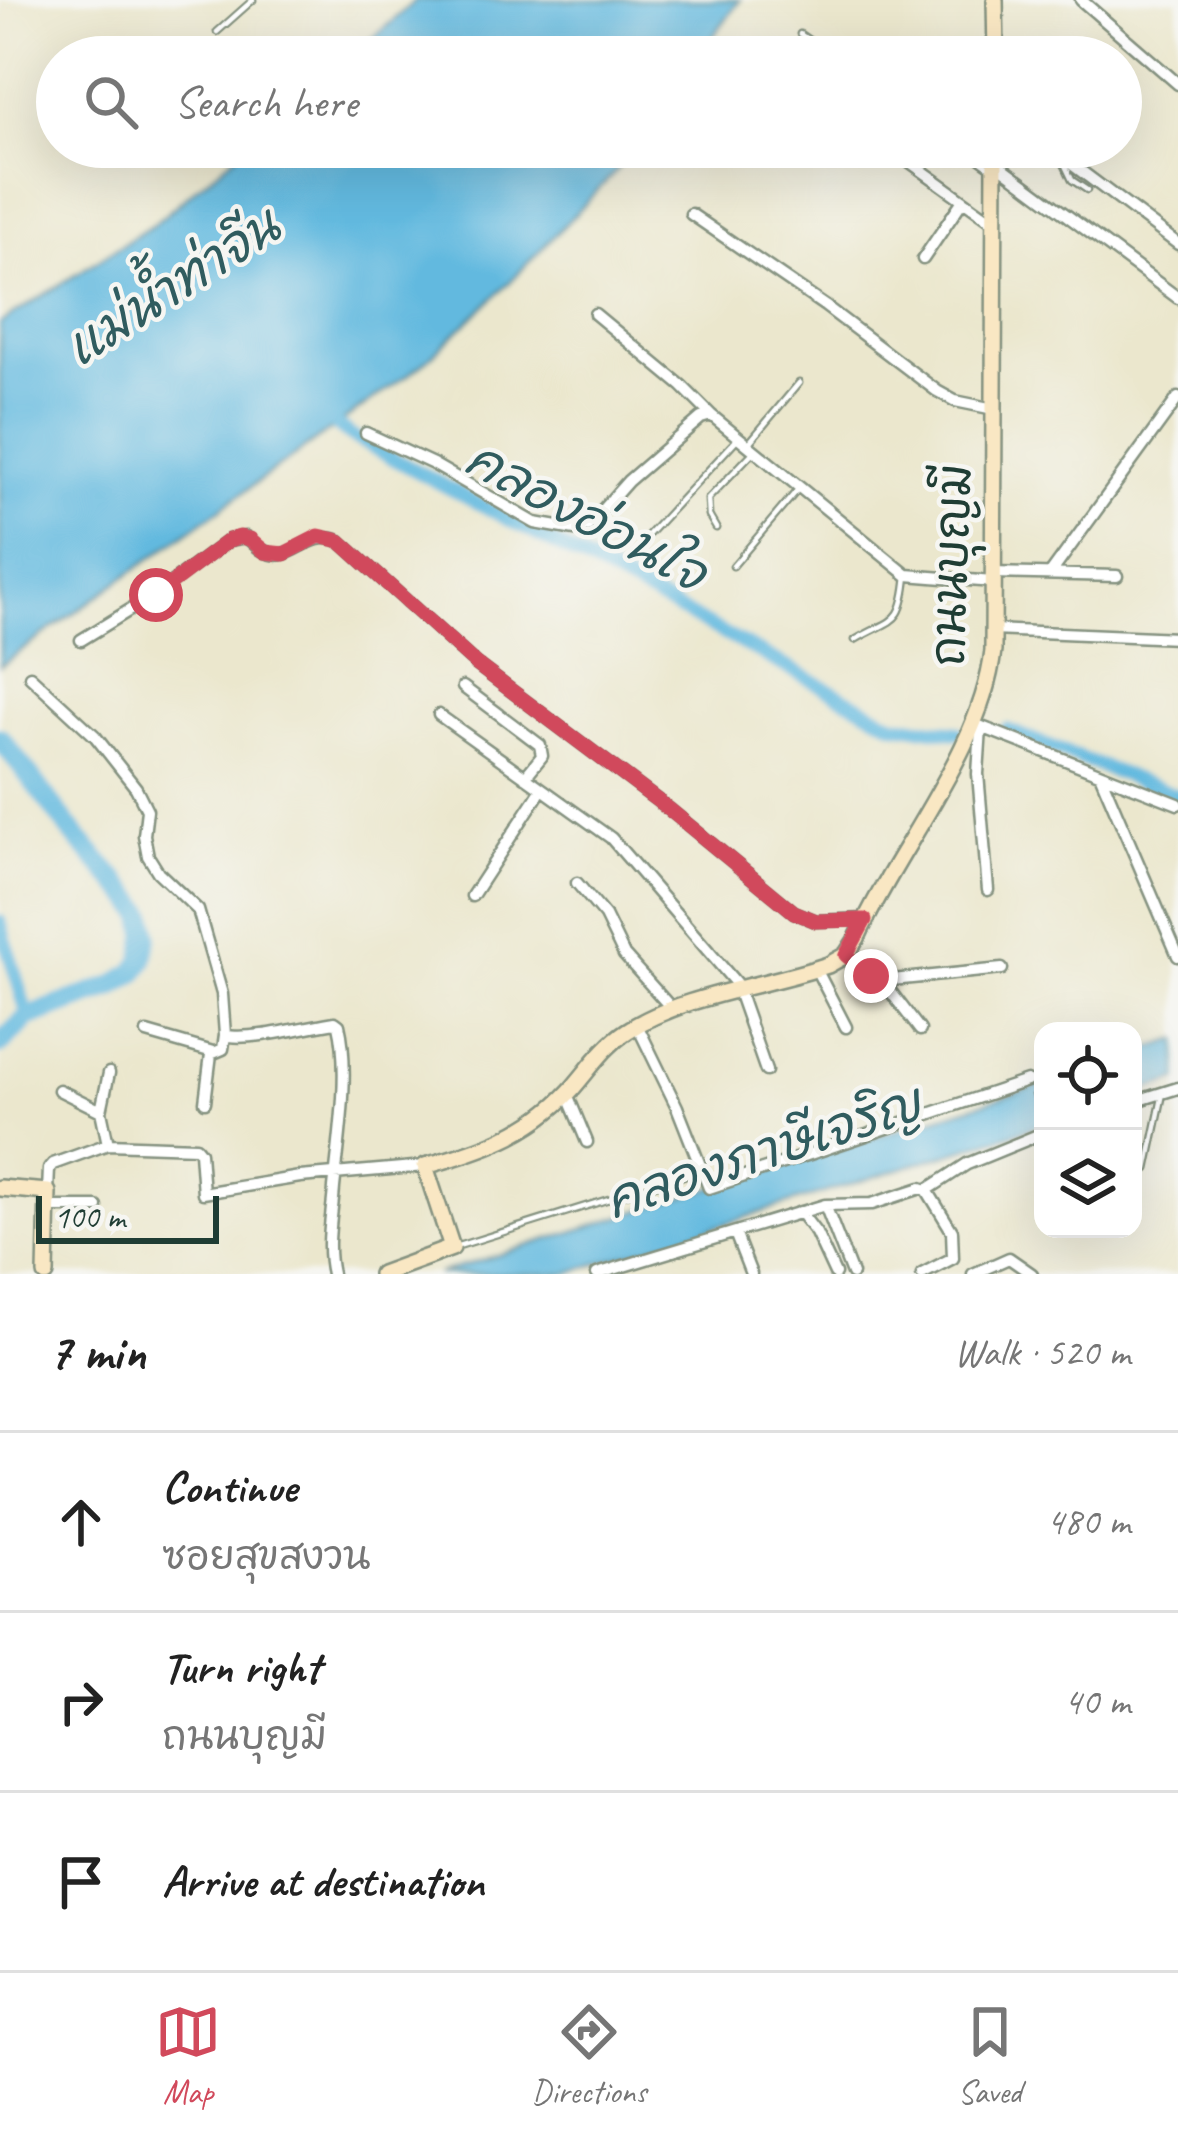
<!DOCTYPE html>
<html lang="en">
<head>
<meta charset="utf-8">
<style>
  :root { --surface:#fff; --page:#f2f2f2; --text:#222; --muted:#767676; --line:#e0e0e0; --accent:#d1495b }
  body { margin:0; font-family:Caveat,"Playpen Sans Thai",sans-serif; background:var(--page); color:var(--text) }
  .controls { position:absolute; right:36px; bottom:36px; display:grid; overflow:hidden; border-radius:24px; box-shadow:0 12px 48px #0002 }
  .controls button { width:108px; height:108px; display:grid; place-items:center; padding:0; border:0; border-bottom:3px solid var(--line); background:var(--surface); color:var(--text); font:60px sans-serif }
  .scale { position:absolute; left:36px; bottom:30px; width:183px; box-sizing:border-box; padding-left:12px; border:6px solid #1f3d34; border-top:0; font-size:33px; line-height:42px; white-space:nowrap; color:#1f3d34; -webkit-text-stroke:9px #f6f6f2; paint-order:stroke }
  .stop { position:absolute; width:36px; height:36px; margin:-27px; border:9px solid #d1495b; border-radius:50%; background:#fff }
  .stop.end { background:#d1495b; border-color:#fff; box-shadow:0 3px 12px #0008 }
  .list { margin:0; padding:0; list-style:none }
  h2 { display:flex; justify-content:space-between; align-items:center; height:156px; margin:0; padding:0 48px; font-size:51px }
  h2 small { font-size:39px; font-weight:400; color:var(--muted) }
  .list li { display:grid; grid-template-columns:78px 1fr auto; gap:36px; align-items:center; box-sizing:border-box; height:180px; padding:0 48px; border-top:3px solid var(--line) }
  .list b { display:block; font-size:45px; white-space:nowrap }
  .list p { margin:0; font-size:39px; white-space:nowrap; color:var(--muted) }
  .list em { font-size:39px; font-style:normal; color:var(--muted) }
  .icon { flex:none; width:66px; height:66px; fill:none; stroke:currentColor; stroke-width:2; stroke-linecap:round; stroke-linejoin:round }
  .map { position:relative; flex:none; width:1178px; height:1274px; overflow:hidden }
  .search { position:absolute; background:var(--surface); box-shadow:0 12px 48px #0002; left:36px; right:36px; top:36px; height:132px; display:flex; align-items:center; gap:30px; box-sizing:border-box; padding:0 42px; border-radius:66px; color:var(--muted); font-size:45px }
  .sheet { height:696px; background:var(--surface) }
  nav { display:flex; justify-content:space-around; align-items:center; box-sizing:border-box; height:168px; border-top:3px solid var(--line); background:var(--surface); font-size:33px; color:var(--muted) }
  nav a { display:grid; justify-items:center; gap:6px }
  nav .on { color:var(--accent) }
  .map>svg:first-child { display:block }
  .water { fill:#62b9df; stroke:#407b8a; stroke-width:3 }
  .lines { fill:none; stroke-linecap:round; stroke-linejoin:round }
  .canal { stroke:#62b9df; stroke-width:14 }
  .river { stroke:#62b9df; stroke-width:21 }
  .lane-casing { stroke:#859280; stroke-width:9 }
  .street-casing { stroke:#859280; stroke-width:15 }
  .secondary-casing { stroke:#859280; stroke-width:20 }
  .path { stroke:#859280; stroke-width:3; stroke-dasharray:9 9; stroke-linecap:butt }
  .lane { stroke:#fff; stroke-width:4.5 }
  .street { stroke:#fff; stroke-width:10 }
  .secondary { stroke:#f9e7c3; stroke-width:15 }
  .route { stroke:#d1495b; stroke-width:15 }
  .labels { text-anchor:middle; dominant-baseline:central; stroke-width:9; stroke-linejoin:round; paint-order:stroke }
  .street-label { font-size:48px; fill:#1f3d34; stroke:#f6f6f2 }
  .water-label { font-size:51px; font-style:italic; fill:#305c5f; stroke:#f6f6f2 }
</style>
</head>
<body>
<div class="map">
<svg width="1178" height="1274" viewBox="0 0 1178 1274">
  <rect width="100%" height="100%" fill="#f6f6f2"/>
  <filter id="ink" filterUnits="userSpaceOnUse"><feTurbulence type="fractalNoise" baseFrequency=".00833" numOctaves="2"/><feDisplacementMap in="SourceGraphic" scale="24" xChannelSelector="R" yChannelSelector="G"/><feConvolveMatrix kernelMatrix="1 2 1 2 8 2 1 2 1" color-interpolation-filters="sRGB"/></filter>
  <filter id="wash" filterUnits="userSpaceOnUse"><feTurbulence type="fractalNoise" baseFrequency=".004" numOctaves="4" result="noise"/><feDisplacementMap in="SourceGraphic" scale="48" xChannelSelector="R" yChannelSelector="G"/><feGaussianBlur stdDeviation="2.7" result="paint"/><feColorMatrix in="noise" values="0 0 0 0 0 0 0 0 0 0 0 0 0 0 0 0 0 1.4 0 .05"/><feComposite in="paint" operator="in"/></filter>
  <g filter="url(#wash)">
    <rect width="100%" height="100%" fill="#ebe7cd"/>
    <!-- water -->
    <path class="water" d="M416 0H740L698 57H352Z
      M245 147H633L615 172 506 286 420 366 0 666V323L153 225Z
      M1178 1039V1080L1133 1095V1054Z
      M1043 1084V1124L565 1274H438Z"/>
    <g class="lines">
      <!-- canal -->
      <path class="canal" d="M325 416 351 436 894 724 957 732
        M1007 730 1178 796
        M0 922 28 1017"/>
      <!-- river -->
      <path class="river" d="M0 738 77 838 133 899 144 915 148 935 143 961 134 973 114 986 28 1017 0 1044"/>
    </g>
  </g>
  <g filter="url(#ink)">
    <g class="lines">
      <!-- lane casing -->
      <g class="lane-casing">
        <path id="lane" d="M217 32 253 0
          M800 34 833 57
          M961 147 991 168
          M1062 159 1072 180 1087 190
          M748 444 799 383
          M716 528 709 516 708 499 755 450
          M649 534 739 437
          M733 566 800 487
          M855 640C893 617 902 628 907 575
          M1147 1169 1162 1098
          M455 1247 702 1170"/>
      </g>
      <!-- street casing -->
      <g class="street-casing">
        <path id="street" d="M1081 0 1178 84
          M821 147 842 162 862 147
          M889 147 995 223
          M1049 147 1178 244
          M995 162 1178 298
          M691 214 825 306 937 391 955 401 994 409
          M923 259 963 200
          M595 314 682 386 711 415
          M366 433 433 464 535 523 575 530 588 526 628 481 701 418 711 415 907 575 993 582
          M993 573 1117 576
          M1051 573 1178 398
          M993 630 1178 638
          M81 640 156 594 229 540 246 537C252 541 256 547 262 550 292 568 306 527 340 541L476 664 670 810 794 912 816 921 865 919
          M30 676 95 736 136 788 147 810 144 835 148 856 158 872 198 910 222 994 225 1035C246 1042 308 1026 335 1022L339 1025C350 1070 339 1141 334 1188 332 1217 325 1244 332 1274
          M463 687 540 745 542 756 525 777
          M439 715 611 838 741 989
          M974 724 1178 804
          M981 728 978 774 988 890
          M1100 774 1178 956
          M577 883 605 916 624 955 673 1010
          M472 896 542 789
          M846 955 871 976 892 980 1002 969
          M816 969 846 1027
          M881 979 920 1030
          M738 991 766 1071
          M637 1025 677 1107 709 1188 1027 1081
          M147 1033 213 1052
          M59 1090 101 1111
          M567 1094 587 1142
          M205 1102 211 1054 223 1049 225 1035
          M1133 1102 1178 1088
          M108 1144 101 1111 109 1073
          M927 1190 952 1231 953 1258
          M48 1192 49 1169 53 1164 108 1144 196 1147 200 1152 203 1193 300 1177 425 1166
          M825 1205 852 1274
          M48 1207H97
          M800 1212 816 1233 835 1274
          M735 1233 751 1274
          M597 1274 825 1205 872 1204 921 1188 927 1190 967 1164 1043 1133
          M922 1274 953 1258
          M973 1274 1009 1258 1032 1274"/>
      </g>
      <!-- secondary casing -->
      <g class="secondary-casing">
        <path id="secondary" d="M995 0 996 57
          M0 1188 48 1192 46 1274
          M381 1274 452 1248 425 1166C480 1151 530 1134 570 1091 588 1071 604 1046 627 1031 682 995 766 986 828 965L846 955 857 938C898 847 982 749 993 651L995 147"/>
      </g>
      <!-- path -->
      <path class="path" d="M1032 1094 1042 1125"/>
      <!-- lane -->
      <use href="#lane" class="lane"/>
      <!-- street -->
      <use href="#street" class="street"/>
      <!-- secondary -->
      <use href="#secondary" class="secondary"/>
    </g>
  </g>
  <g class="lines" filter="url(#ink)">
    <!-- route -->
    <path class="route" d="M156 595 229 540 240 537 250 539 265 552 284 554 319 536 340 541 476 664 670 810 794 912 816 921 865 920 846 955 871 976"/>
  </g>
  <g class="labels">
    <!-- street labels -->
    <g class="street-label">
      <text transform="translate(951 565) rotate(-88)">ถนนบุญมี</text>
    </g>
    <!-- water labels -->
    <g class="water-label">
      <text transform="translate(172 287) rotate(-33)">แม่น้ำท่าจีน</text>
      <text transform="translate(586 516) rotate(28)">คลองอ่อนใจ</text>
      <text transform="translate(763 1152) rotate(-18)">คลองภาษีเจริญ</text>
    </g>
  </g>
</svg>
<div class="controls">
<button><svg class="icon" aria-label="locate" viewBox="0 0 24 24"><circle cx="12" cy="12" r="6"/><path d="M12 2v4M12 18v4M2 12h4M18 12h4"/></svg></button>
<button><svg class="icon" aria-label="layers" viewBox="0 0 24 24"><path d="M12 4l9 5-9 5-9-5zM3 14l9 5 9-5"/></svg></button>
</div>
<div class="scale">100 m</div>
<div class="stop" style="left:156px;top:595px"></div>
<div class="stop end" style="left:871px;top:976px"></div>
<div class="search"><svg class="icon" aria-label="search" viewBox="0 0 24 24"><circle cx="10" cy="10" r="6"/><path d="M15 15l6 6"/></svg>Search here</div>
</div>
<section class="sheet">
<h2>7 min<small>Walk · 520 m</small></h2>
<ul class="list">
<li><svg class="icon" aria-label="ahead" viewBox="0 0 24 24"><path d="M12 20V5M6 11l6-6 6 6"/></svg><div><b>Continue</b><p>ซอยสุขสงวน</p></div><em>480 m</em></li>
<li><svg class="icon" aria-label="right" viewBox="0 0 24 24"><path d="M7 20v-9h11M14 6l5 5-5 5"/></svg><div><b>Turn right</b><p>ถนนบุญมี</p></div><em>40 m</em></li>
<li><svg class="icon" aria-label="arrive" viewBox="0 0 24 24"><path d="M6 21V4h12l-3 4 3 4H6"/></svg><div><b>Arrive at destination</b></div></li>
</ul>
</section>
<nav>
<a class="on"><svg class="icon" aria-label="map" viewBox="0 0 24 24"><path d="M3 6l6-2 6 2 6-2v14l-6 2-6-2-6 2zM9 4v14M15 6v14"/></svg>Map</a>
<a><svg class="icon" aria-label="directions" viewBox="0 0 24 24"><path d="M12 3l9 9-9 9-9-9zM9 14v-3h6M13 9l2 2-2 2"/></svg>Directions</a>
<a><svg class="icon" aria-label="saved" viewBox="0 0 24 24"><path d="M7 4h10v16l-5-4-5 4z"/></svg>Saved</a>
</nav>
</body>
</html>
